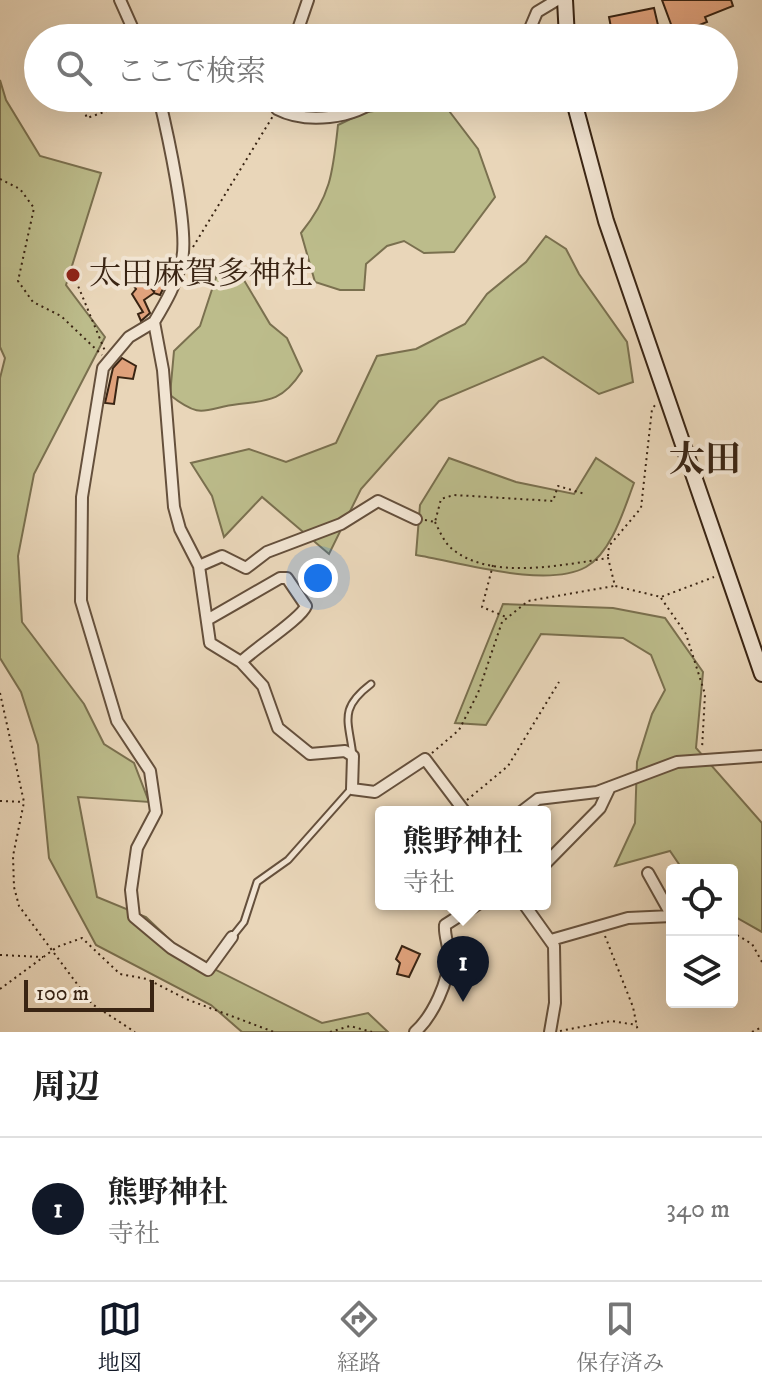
<!DOCTYPE html>
<html lang="ja">
<head>
<meta charset="utf-8">
<style>
  :root { --surface:#fff; --page:#f2f2f2; --text:#222; --muted:#767676; --line:#e0e0e0; --accent:#111827 }
  body { margin:0; font-family:"IM FELL DW Pica","Noto Serif JP",serif; background:var(--page); color:var(--text) }
  .controls { position:absolute; right:24px; bottom:24px; display:grid; overflow:hidden; border-radius:8px; box-shadow:0 8px 32px #0002 }
  .controls button { width:72px; height:72px; display:grid; place-items:center; padding:0; border:0; border-bottom:2px solid var(--line); background:var(--surface); color:var(--text); font:40px sans-serif }
  .scale { position:absolute; left:24px; bottom:20px; width:130px; box-sizing:border-box; padding-left:8px; border:4px solid #392413; border-top:0; font-size:22px; line-height:28px; white-space:nowrap; color:#392413; -webkit-text-stroke:6px #f1e4d2; paint-order:stroke }
  .you { position:absolute; left:318px; top:578px; width:28px; height:28px; margin:-20px; border:6px solid #fff; border-radius:50%; background:#1a73e8; box-shadow:0 0 0 12px #1a73e833 }
  .badge { display:grid; place-items:center; width:52px; height:52px; border-radius:50%; background:var(--accent); color:#fff; font-size:26px; font-weight:700 }
  .pin { position:absolute; translate:-50% -66px; filter:drop-shadow(0 2px 4px #0008) }
  .pin::after { content:''; position:absolute; top:42px; width:28px; height:24px; background:inherit; clip-path:polygon(0 0,100% 0,50% 100%) }
  .popup { position:absolute; left:375px; top:806px; width:176px; height:104px; box-sizing:border-box; display:grid; place-content:center; border-radius:8px; background:var(--surface); filter:drop-shadow(0 2px 6px #0005); font-size:26px; white-space:nowrap; color:var(--muted) }
  .popup b { font-size:30px; color:var(--text) }
  .popup::after { content:''; position:absolute; left:50%; top:100%; margin-left:-16px; border:16px solid transparent; border-top-color:var(--surface) }
  .list { margin:0; padding:0; list-style:none }
  h2 { display:flex; justify-content:space-between; align-items:center; height:104px; margin:0; padding:0 32px; font-size:34px }
  h2 small { font-size:26px; font-weight:400; color:var(--muted) }
  .list li { display:grid; grid-template-columns:52px 1fr auto; gap:24px; align-items:center; box-sizing:border-box; height:144px; padding:0 32px; border-top:2px solid var(--line) }
  .list b { display:block; font-size:30px; white-space:nowrap }
  .list p { margin:0; font-size:26px; white-space:nowrap; color:var(--muted) }
  .list em { font-size:26px; font-style:normal; color:var(--muted) }
  .icon { flex:none; width:44px; height:44px; fill:none; stroke:currentColor; stroke-width:2; stroke-linecap:round; stroke-linejoin:round }
  .map { position:relative; flex:none; width:762px; height:1032px; overflow:hidden }
  .search { position:absolute; background:var(--surface); box-shadow:0 8px 32px #0002; left:24px; right:24px; top:24px; height:88px; display:flex; align-items:center; gap:20px; box-sizing:border-box; padding:0 28px; border-radius:44px; color:var(--muted); font-size:30px }
  .sheet { height:248px; background:var(--surface) }
  nav { display:flex; justify-content:space-around; align-items:center; box-sizing:border-box; height:112px; border-top:2px solid var(--line); background:var(--surface); font-size:22px; color:var(--muted) }
  nav a { display:grid; justify-items:center; gap:4px }
  nav .on { color:var(--accent) }
  .map>svg:first-child { display:block }
  .green { fill:#bcbc8b; stroke:#7a704f; stroke-width:2 }
  .building { fill:#e0a27c; stroke:#392413; stroke-width:2 }
  .lines { fill:none; stroke-linecap:round; stroke-linejoin:round }
  .lane-casing { stroke:#65503c; stroke-width:9 }
  .street-casing { stroke:#65503c; stroke-width:14 }
  .secondary-casing { stroke:#392413; stroke-width:18 }
  .path { stroke:#392413; stroke-width:2; stroke-dasharray:2 4; stroke-linecap:butt }
  .lane { stroke:#f1e4d2; stroke-width:5 }
  .street { stroke:#f1e4d2; stroke-width:10 }
  .secondary { stroke:#f1e4d2; stroke-width:14 }
  .poi-dot { fill:#8f2418; stroke:#f1e4d2; stroke-width:3 }
  .labels { text-anchor:middle; dominant-baseline:central; stroke-width:8; stroke-linejoin:round; paint-order:stroke }
  .poi-label { font-size:32px; fill:#392413; stroke:#f1e4d2; text-anchor:start }
  .quarter-label { font-size:36px; font-weight:bold; fill:#392413; stroke:#f1e4d2 }
</style>
</head>
<body>
<div class="map">
<svg width="762" height="1032" viewBox="0 0 762 1032">
  <rect width="100%" height="100%" fill="#e9d6b9"/>
  <filter id="stains"><feTurbulence type="fractalNoise" baseFrequency=".0025" numOctaves="4"/><feColorMatrix values="0 0 0 0 .2 0 0 0 0 .09 0 0 0 0 .02 0 0 0 .5 -.17"/></filter>
  <radialGradient id="worn" r=".72"><stop offset=".6" stop-color="#630" stop-opacity="0"/><stop offset="1" stop-color="#630" stop-opacity=".3"/></radialGradient>
  <!-- green -->
  <path class="green" d="M0 80 6 100 40 156 101 173 66 285 105 337 34 474 18 556 22 622 84 704 104 744 134 763 149 802 78 797 97 897 146 917 186 955 322 1023 368 1013 388 1032H242L211 1005 96 945 49 858 38 745 21 692 0 658V378L5 358 0 347Z
    M440 99 478 149 495 197 454 252 424 253 404 241 387 246 366 264 364 290H340L315 282 301 233C331 196 333 172 338 125L363 113Z
    M546 236 566 249 579 274 627 342 633 382 599 394 543 357 439 401 361 489 329 554 262 497 224 537 212 496 191 463 249 449 286 462 336 443 377 356 416 349 465 324 487 294 526 262Z
    M220 265 238 270 270 324 287 338 302 371C284 399 271 401 239 404 204 408 203 421 170 395L174 351 200 326Z
    M449 458 516 482 574 494 596 458 634 483C624 509 612 552 586 567 546 589 459 562 416 555L420 505Z
    M503 604 613 608 665 618 703 672 696 748 762 823V932L732 915V870H683L670 851 615 866 635 823 637 762 652 714 665 690 651 655 623 638 541 634 486 725 455 723Z"/>
  <!-- building -->
  <path class="building" d="M662 0H731L733 6 705 17 707 22 675 35Z
    M654 8 661 38H613L609 17Z
    M140 280 143 284 146 282 154 292 157 282 165 285 160 295 154 293 144 300 150 313 141 321 138 314 143 312 132 294 136 289 133 285Z
    M122 358 136 366 133 379 118 377 114 404 105 403 113 368Z
    M402 946 420 954 409 977 397 974 400 963 396 959Z"/>
  <g class="lines">
    <!-- lane casing -->
    <g class="lane-casing">
      <path id="lane" d="M353 756C349 721 338 709 371 684
        M232 937 244 922 257 882 288 860 351 789"/>
    </g>
    <!-- street casing -->
    <g class="street-casing">
      <path id="street" d="M120 0 137 38
        M295 38 308 0
        M526 38 537 12 557 0
        M159 98C167 131 189 230 182 259 177 283 166 302 154 322L163 370 174 507 180 529 199 566 210 643 241 662 263 686 278 728 310 754 345 751 353 756 352 789 375 792 425 759 465 812
        M275 98 277 109C306 124 354 119 378 98
        M154 322 129 337 103 368 82 497 81 601 117 721 150 771 156 812 137 848 131 890 134 917 171 948 208 970 232 937
        M199 566 222 556 246 568 267 552 341 524 378 501 416 519
        M207 620 280 578H287L306 606C301 619 255 648 241 662
        M521 812 538 799 597 792 677 762 762 756
        M545 864 600 808 610 787
        M524 904 554 946 555 1003 550 1032
        M551 940 628 918 672 916 648 873
        M415 1032C433 1016 449 981 449 957 449 945 444 936 445 925L478 904"/>
    </g>
    <!-- secondary casing -->
    <g class="secondary-casing">
      <path id="secondary" d="M565 0 567 38
        M573 98 606 221 762 674"/>
    </g>
    <!-- path -->
    <path class="path" d="M79 98 87 118 144 98
      M0 179 20 189 34 208 18 281 33 302 61 316 102 355
      M193 247 273 116
      M76 281 105 351
      M425 520 435 522 441 499 454 495 553 501 558 486 585 494
      M435 522C439 530 444 542 451 548 489 581 563 565 608 558L615 586 661 597 714 577
      M608 556 609 546 641 508 652 409 656 404
      M493 565 482 607 506 617
      M661 598 686 634 705 694 702 749
      M0 693 24 802 13 856 14 887 19 906 92 1004 135 1032
      M432 753 459 730 478 693 502 622 528 601 614 586
      M467 800 508 766 559 682
      M0 801 23 802
      M732 932 752 944 762 962
      M605 936 633 1007 638 1032
      M0 955 43 957
      M455 981 467 985 465 994
      M0 989 57 947 82 938 120 974 147 979 186 999 274 1032
      M560 1031 611 1021 637 1025
      M330 1032 350 1026 372 1032
      M752 1032 762 1027"/>
    <!-- lane -->
    <use href="#lane" class="lane"/>
    <!-- street -->
    <use href="#street" class="street"/>
    <!-- secondary -->
    <use href="#secondary" class="secondary"/>
  </g>
  <!-- markers -->
  <circle class="poi-dot" cx="73" cy="275" r="8"/>
  <g class="labels">
    <!-- poi labels -->
    <g class="poi-label">
      <text x="89" y="275">太田麻賀多神社</text>
    </g>
    <!-- quarter labels -->
    <g class="quarter-label">
      <text x="705" y="460">太田</text>
    </g>
  </g>
  <rect width="100%" height="100%" filter="url(#stains)"/>
  <rect width="100%" height="100%" fill="url(#worn)"/>
</svg>
<div class="controls">
<button><svg class="icon" aria-label="locate" viewBox="0 0 24 24"><circle cx="12" cy="12" r="6"/><path d="M12 2v4M12 18v4M2 12h4M18 12h4"/></svg></button>
<button><svg class="icon" aria-label="layers" viewBox="0 0 24 24"><path d="M12 4l9 5-9 5-9-5zM3 14l9 5 9-5"/></svg></button>
</div>
<div class="scale">100 m</div>
<div class="you"></div>
<div class="pin badge" style="left:463px;top:1002px">1</div>
<div class="popup"><b>熊野神社</b>寺社</div>
<div class="search"><svg class="icon" aria-label="search" viewBox="0 0 24 24"><circle cx="10" cy="10" r="6"/><path d="M15 15l6 6"/></svg>ここで検索</div>
</div>
<section class="sheet">
<h2>周辺<small></small></h2>
<ul class="list">
<li><span class="badge">1</span><div><b>熊野神社</b><p>寺社</p></div><em>340 m</em></li>
</ul>
</section>
<nav>
<a class="on"><svg class="icon" aria-label="map" viewBox="0 0 24 24"><path d="M3 6l6-2 6 2 6-2v14l-6 2-6-2-6 2zM9 4v14M15 6v14"/></svg>地図</a>
<a><svg class="icon" aria-label="directions" viewBox="0 0 24 24"><path d="M12 3l9 9-9 9-9-9zM9 14v-3h6M13 9l2 2-2 2"/></svg>経路</a>
<a><svg class="icon" aria-label="saved" viewBox="0 0 24 24"><path d="M7 4h10v16l-5-4-5 4z"/></svg>保存済み</a>
</nav>
</body>
</html>
